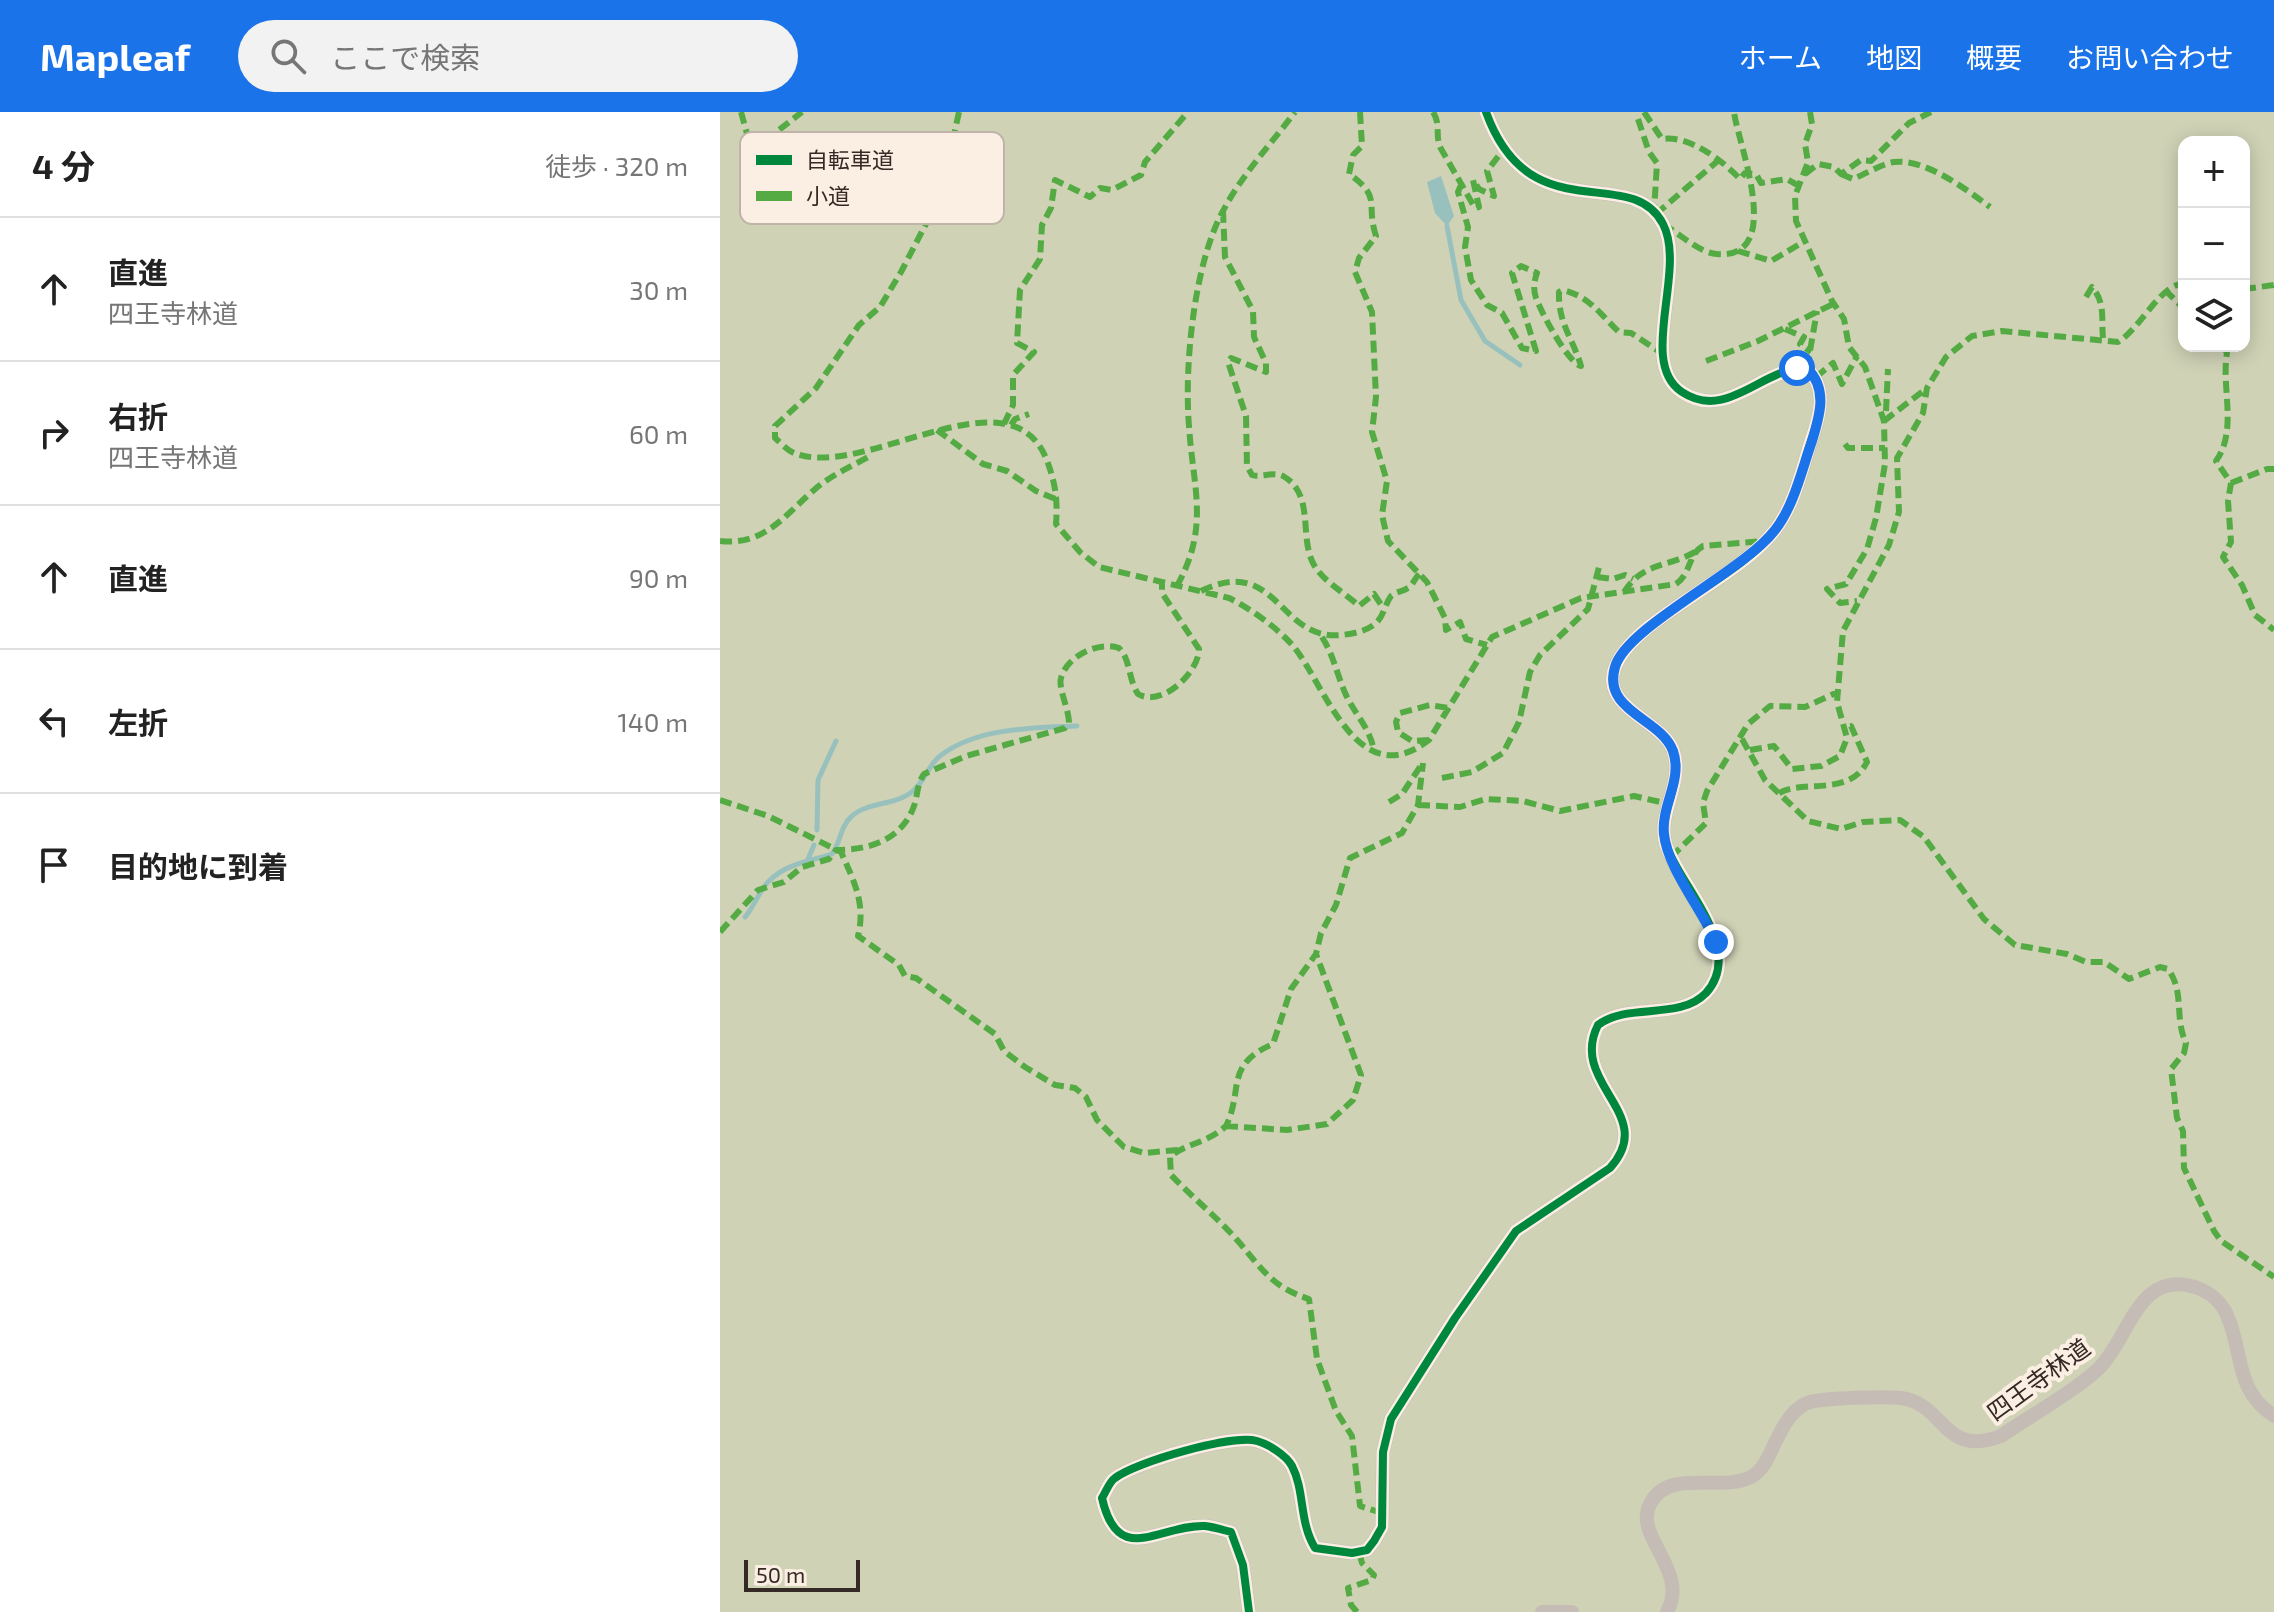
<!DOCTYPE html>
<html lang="ja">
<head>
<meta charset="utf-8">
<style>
  :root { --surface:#fff; --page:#f2f2f2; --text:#222; --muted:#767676; --line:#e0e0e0; --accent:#1a73e8 }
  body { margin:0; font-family:"Exo 2","Noto Sans JP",sans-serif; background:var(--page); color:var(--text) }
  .controls { position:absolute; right:24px; top:24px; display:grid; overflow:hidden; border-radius:16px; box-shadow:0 4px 20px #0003 }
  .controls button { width:72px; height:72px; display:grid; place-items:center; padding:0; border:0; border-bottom:2px solid var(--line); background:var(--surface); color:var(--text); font:40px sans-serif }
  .scale { position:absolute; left:24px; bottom:20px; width:116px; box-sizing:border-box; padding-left:8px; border:4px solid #352925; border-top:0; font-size:22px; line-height:28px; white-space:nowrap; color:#352925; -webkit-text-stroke:6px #fbeee2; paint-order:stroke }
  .stop { position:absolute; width:24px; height:24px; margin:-18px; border:6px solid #1a73e8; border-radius:50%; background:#fff }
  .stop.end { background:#1a73e8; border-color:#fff; box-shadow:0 2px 8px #0008 }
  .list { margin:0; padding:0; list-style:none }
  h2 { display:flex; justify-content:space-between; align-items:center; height:104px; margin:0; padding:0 32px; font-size:34px }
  h2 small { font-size:26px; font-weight:400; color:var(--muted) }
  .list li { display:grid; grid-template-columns:52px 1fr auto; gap:24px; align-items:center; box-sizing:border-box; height:144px; padding:0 32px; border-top:2px solid var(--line) }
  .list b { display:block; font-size:30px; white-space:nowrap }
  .list p { margin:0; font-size:26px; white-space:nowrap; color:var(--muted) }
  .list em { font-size:26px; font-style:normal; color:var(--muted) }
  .icon { flex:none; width:44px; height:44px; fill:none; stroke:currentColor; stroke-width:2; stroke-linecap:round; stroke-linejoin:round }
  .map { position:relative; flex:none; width:1554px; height:1500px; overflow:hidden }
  header { display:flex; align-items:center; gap:48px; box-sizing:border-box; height:112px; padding:0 40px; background:var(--accent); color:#fff }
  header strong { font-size:38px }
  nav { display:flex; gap:44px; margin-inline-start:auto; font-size:28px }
  .search { width:560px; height:72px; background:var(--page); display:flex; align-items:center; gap:20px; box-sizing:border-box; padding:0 28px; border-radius:44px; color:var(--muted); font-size:30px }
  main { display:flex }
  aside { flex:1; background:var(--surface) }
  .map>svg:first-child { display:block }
  .green { fill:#cfd2b5; fill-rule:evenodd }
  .water { fill:#98c1be }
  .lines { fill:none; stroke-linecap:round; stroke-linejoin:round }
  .stream { stroke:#98c1be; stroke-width:5 }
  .street { stroke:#c5bcb6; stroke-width:14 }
  .quiet { stroke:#54ab44; stroke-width:6; stroke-dasharray:12 6; stroke-linecap:butt }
  .cycleway-casing { stroke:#fbeee2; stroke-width:13 }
  .cycleway { stroke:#00873e; stroke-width:8 }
  .route { stroke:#1a73e8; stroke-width:10 }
  .labels { text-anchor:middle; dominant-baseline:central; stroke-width:8; stroke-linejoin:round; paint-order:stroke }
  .street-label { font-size:24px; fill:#352925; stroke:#fbeee2 }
  .key { fill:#fbeee2; stroke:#c0b3a9; stroke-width:2 }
  .key-label { font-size:22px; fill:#352925 }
</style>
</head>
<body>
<header>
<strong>Mapleaf</strong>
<div class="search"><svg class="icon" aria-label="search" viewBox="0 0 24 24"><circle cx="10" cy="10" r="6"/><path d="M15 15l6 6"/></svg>ここで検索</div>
<nav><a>ホーム</a><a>地図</a><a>概要</a><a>お問い合わせ</a></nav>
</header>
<main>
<aside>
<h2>4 分<small>徒歩 · 320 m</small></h2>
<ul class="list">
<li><svg class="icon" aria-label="ahead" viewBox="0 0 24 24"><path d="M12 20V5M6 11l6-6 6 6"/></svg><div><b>直進</b><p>四王寺林道</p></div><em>30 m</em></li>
<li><svg class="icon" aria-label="right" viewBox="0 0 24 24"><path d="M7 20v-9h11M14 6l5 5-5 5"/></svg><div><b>右折</b><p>四王寺林道</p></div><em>60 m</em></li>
<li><svg class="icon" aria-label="ahead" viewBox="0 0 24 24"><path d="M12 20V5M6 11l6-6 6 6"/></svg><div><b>直進</b></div><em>90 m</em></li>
<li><svg class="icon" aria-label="left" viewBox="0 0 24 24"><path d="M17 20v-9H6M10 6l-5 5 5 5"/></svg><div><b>左折</b></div><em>140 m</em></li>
<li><svg class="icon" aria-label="arrive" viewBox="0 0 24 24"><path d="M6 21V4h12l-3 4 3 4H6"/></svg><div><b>目的地に到着</b></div></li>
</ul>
</aside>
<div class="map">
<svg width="1554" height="1500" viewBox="0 0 1554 1500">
  <rect width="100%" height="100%" fill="#ede4dc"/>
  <!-- green -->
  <path class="green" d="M0 0H1554V1500H0ZM1464 30H1524V234H1464Z"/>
  <!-- water -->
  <path class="water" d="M721 64 734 104 727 114 715 101 707 70Z"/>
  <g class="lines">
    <!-- stream -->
    <path class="stream" d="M727 114 741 188 765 229 800 253
      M97 718 98 668 116 629
      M88 747 94 733
      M25 805C34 795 40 777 49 769 67 751 91 749 112 742 121 730 120 714 132 704 149 689 177 694 194 678 205 669 209 652 220 644 257 615 314 616 357 614"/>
    <!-- street -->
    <path class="street" d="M529 1500 523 1453 511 1420C503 1418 494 1415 485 1414 440 1412 398 1457 382 1386 386 1380 389 1370 395 1366 416 1350 512 1322 537 1329 548 1332 566 1343 572 1354 585 1379 579 1410 595 1436L632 1441 647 1438 654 1429 662 1415 663 1340 671 1307 735 1206 796 1119 890 1056C939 1002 848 972 878 913 908 890 959 909 986 881 1026 837 960 774 946 733 936 701 965 671 953 638 941 607 873 594 898 549 922 503 1019 466 1055 418 1074 394 1082 357 1091 329 1100 303 1108 277 1087 256 1042 255 1007 310 962 280 917 251 967 158 943 112 911 50 810 122 766 0
      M822 1500H852
      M947 1500C970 1458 913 1425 930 1392 949 1355 999 1381 1031 1365 1046 1357 1050 1339 1058 1325 1065 1311 1074 1295 1090 1290 1105 1286 1165 1284 1181 1286 1226 1292 1222 1346 1281 1324 1307 1306 1363 1274 1382 1253 1411 1220 1420 1158 1475 1175 1489 1180 1499 1187 1506 1201 1524 1238 1513 1277 1554 1304"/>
    <!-- quiet -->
    <path class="quiet" d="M21 0 31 36H36L82 0
      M239 0 227 55 210 104 181 160 160 195 139 213 96 276 55 314V326C61 331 67 338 74 341 143 369 288 256 326 346 335 369 338 387 336 412L360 440 379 455 509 486C531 497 558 516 574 535 606 575 638 683 709 628L772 525 861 486 956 472C971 462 968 442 983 434L1043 429
      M640 0 642 34 633 43 629 62C663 86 645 90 656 124L639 146 635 160 652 200 656 285 652 320 667 369 662 403 668 429 707 470 725 506 726 518 740 510 746 527 767 533
      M713 0C721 12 715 22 720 35L755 96 759 95 753 68 759 77 774 84 767 59 784 37
      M924 0 942 27C968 23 1001 47 1020 67L1025 61 1036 62 1041 71 1067 67 1079 74
      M1090 0 1092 12 1085 32 1088 50 1075 84 1076 109 1112 189 1124 207 1129 235 1145 255 1164 309 1165 352 1156 406 1147 437 1126 472 1107 477 1120 491 1137 489
      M918 7 929 40 937 51 934 99
      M1085 62 1098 52 1114 55 1121 62 1141 48 1151 49 1189 11 1211 0
      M1121 62 1133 67C1146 62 1161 52 1174 50 1205 46 1247 78 1270 95
      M741 73 738 80 748 115 745 135 751 168 767 193 782 201 802 236 816 239 792 161 801 154 817 161C814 169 813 177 816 186 821 200 848 251 861 254 853 226 838 212 839 180L843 178C870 185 879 201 899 220L911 221 943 242
      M503 99 505 145 533 199 534 225 546 251V260L511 246 508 250 526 304 527 354 532 363C542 366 553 359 563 364 595 382 579 424 593 451 602 469 624 480 639 494L654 482 664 497
      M936 102 1000 47
      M943 112C959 121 979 141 997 142 1066 148 1018 32 1014 0
      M1018 139 1051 149 1085 129
      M1524 177 1554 173
      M1445 178 1464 197
      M1366 185 1372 175C1386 191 1381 208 1383 226
      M1065 217 1084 225 1080 232 1091 240
      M1503 234 1507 241C1501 276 1518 318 1496 349L1511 371 1508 389 1511 430 1503 445 1522 473 1535 503 1554 518
      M986 249 1038 229 1113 192
      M1087 256 1097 199
      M1096 265 1113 251 1122 272 1137 244
      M1166 299 1168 257
      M1164 309 1207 276
      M284 312 293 293V263L314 240 297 231 300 178 320 147 322 113 331 96 335 68 370 85 380 76 392 78 421 63 425 50 468 0
      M291 313 295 307 309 302
      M217 318 263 352 287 359 316 379 338 388
      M1125 332 1128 336H1165
      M1511 371 1547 357H1554
      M0 429C44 434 64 404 94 378 111 363 132 354 152 343
      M877 465 893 467 905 463 913 467
      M457 474C490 414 473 377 469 314 464 254 474 152 503 99 521 64 551 32 575 0
      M481 479C558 442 558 529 621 523 633 522 647 519 656 511 664 504 665 492 671 484 677 479 682 480 688 476 692 474 696 465 699 462
      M904 480C923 450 946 456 975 440
      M602 525C614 544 617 563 626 583 636 604 650 616 654 639
      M1022 627 1045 668 1088 709 1121 717 1143 710 1180 708 1204 725 1264 807 1295 833 1347 842 1366 850H1384L1409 867 1440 855 1448 857C1465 880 1454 906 1466 931L1464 941 1451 957 1457 1006 1463 1019 1464 1056 1494 1119 1501 1129 1554 1165
      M709 628 692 629 678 620 676 610 680 601 710 593 728 596
      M1030 638 1054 634 1072 657 1101 654 1120 644 1127 626 1117 590 1123 519 1169 433 1179 400 1177 346 1203 301 1207 276 1226 245 1252 224 1282 219 1398 230C1420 217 1442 170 1464 172
      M722 666 752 660 783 641 799 610 810 560 820 543 868 497 879 455
      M1059 681C1085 667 1129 685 1147 650L1131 614H1126
      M0 688 48 704 121 740C134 769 146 792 138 824L179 853 185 864 196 866 275 922 284 939 305 955 335 973 355 976 366 985 377 1008 404 1035 424 1041 458 1038
      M669 690 682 682 702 652
      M698 693 740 695 766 687 803 689 840 699 914 684 949 692
      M951 745 986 711 983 691 987 679 1028 612 1050 594 1085 595 1118 580
      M0 820 38 778 64 770 82 755 109 747 116 738C146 738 178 730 192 699 198 687 196 673 204 662L246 644 345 616 349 611C349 597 338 576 341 566 347 544 378 529 399 536 411 548 408 567 418 582 442 596 479 560 479 537L442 481V472
      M506 1014 567 1018 607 1012 633 988 641 963 596 842
      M662 1401 640 1394 632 1324 616 1299 597 1247 589 1187C552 1175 542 1157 518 1129 498 1106 473 1086 451 1063L450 1045C466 1031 486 1032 506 1014 524 977 504 953 553 932L571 877 596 842 601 821 616 793 630 746 682 721 698 693 703 651
      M637 1500 631 1493 628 1476 652 1468 654 1463 642 1451 639 1440"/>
    <!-- cycleway casing -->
    <g class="cycleway-casing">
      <path id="cycleway" d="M529 1500 523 1453 511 1420C503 1418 494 1415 485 1414 440 1412 398 1457 382 1386 386 1380 389 1370 395 1366 416 1350 512 1322 537 1329 548 1332 566 1343 572 1354 585 1379 579 1410 595 1436L632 1441 647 1438 654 1429 662 1415 663 1340 671 1307 735 1206 796 1119 890 1056C939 1002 848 972 878 913 908 890 959 909 986 881 1026 837 960 774 946 733 936 701 965 671 953 638 941 607 873 594 898 549 922 503 1019 466 1055 418 1074 394 1082 357 1091 329 1100 303 1108 277 1087 256 1042 255 1007 310 962 280 917 251 967 158 943 112 911 50 810 122 766 0"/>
    </g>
    <!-- cycleway -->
    <use href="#cycleway" class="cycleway"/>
  </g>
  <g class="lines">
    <!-- route -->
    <path class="route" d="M996 830C982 798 947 755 944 722 941 693 963 668 953 639 941 606 882 600 895 555 906 515 1024 459 1055 418 1074 394 1082 357 1092 329 1100 303 1108 277 1087 256H1077"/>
  </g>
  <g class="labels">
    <!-- street labels -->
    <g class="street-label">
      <text transform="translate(1318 1267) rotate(-36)">四王寺林道</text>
    </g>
  </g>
  <!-- legend -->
  <rect x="20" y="20" width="264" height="92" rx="12" class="key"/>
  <rect x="36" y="43" width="36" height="10" fill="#00873e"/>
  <rect x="36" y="79" width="36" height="10" fill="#54ab44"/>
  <g class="key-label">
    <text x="86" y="56">自転車道</text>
    <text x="86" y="92">小道</text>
  </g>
</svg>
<div class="controls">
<button>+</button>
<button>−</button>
<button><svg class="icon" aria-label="layers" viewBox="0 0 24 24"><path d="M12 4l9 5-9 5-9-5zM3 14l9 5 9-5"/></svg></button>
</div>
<div class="scale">50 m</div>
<div class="stop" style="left:1077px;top:256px"></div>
<div class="stop end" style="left:996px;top:830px"></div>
</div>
</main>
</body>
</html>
